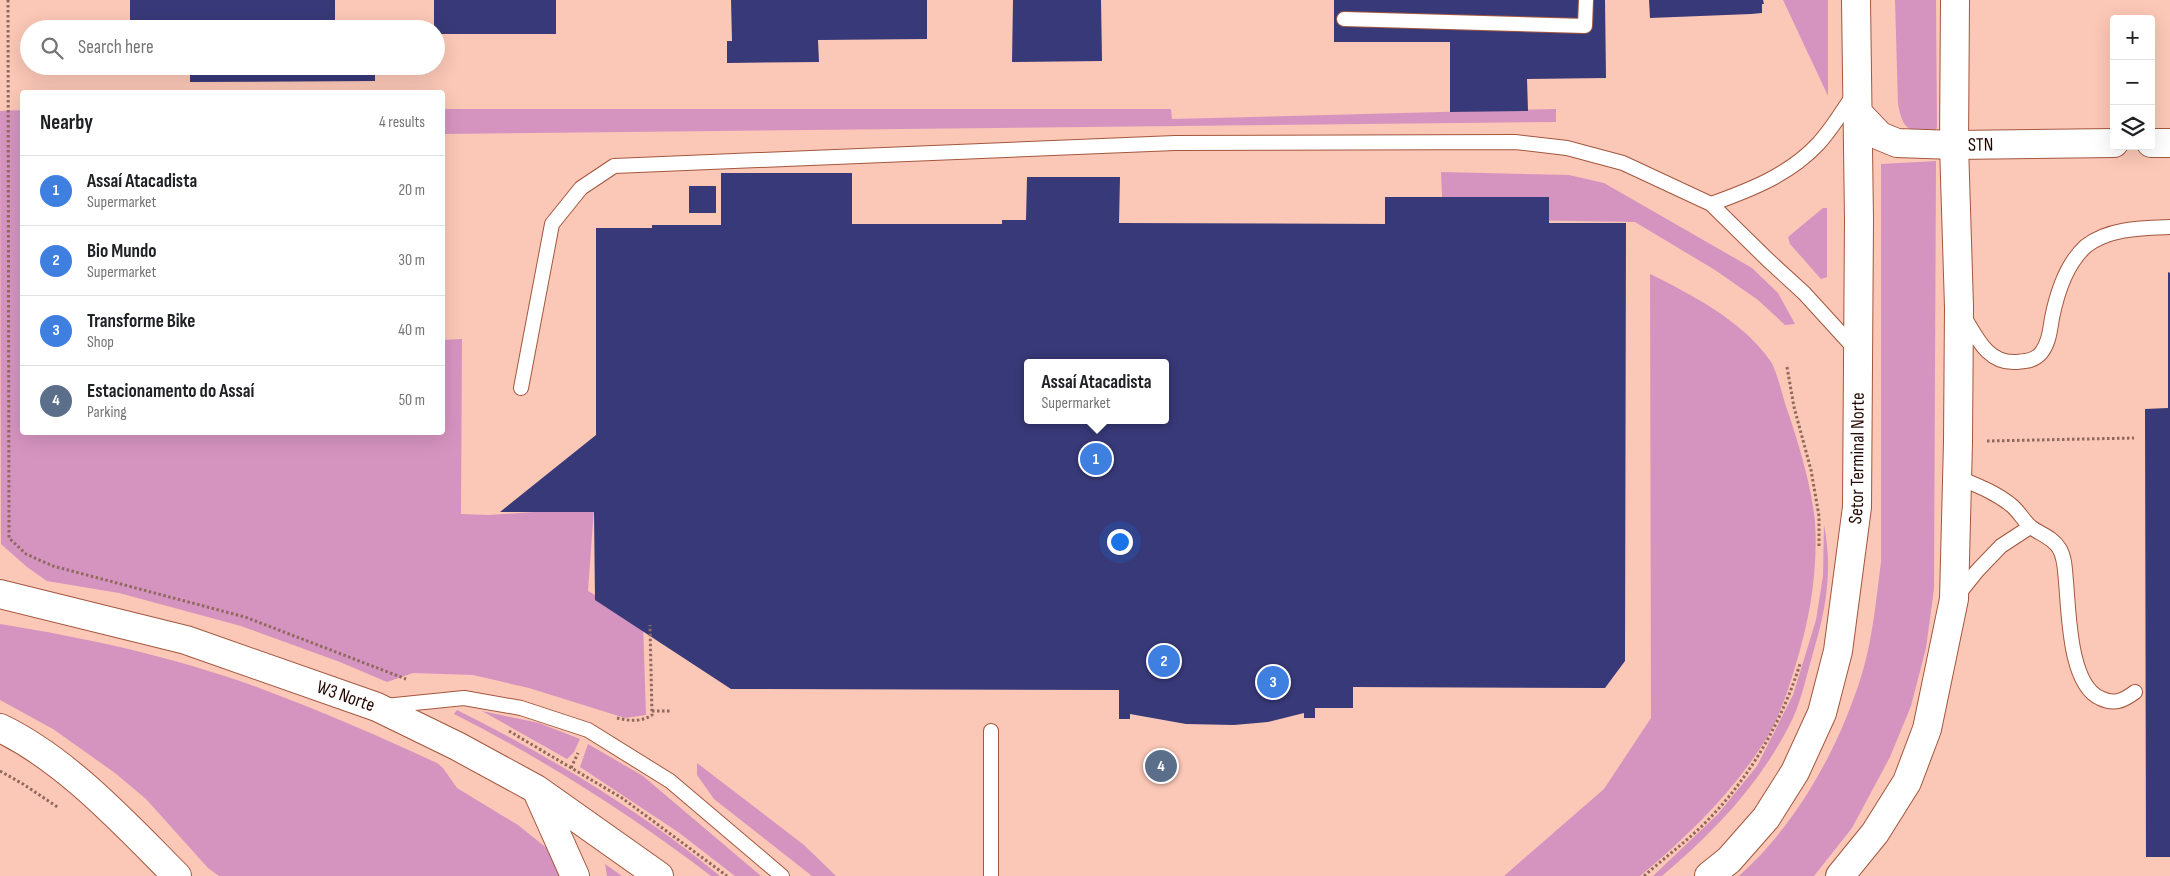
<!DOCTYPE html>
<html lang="en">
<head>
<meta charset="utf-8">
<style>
  :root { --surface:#fff; --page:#f2f2f2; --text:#202124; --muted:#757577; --line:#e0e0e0; --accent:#db2777 }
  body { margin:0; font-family:"Sofia Sans Condensed",sans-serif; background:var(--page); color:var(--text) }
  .controls { position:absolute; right:15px; top:15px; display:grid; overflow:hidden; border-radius:5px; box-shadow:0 5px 20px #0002 }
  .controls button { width:45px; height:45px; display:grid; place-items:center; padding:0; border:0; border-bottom:1px solid var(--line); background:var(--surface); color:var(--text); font:25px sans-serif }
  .you { position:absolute; left:1119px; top:541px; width:18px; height:18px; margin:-12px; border:4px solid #fff; border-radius:50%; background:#1a73e8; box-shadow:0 0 0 8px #1a73e833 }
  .badge { display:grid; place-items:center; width:32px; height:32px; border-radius:50%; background:var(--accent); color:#fff; font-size:16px; font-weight:700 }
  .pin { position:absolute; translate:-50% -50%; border:2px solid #fff; box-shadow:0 1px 5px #0006 }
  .popup { position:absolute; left:1024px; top:359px; width:145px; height:65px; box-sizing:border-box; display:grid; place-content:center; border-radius:5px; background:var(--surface); filter:drop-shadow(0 1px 4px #0005); font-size:16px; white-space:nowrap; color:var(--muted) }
  .popup b { font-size:19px; color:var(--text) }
  .popup::after { content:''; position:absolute; left:50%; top:100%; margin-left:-10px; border:10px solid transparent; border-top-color:var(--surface) }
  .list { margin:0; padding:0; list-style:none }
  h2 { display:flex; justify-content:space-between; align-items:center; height:65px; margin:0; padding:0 20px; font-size:21px }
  h2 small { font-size:16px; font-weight:400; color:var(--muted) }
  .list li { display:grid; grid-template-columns:32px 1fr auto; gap:15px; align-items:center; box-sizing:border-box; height:70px; padding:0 20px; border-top:1px solid var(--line) }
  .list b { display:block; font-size:19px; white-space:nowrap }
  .list p { margin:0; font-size:16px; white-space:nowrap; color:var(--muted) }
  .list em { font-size:16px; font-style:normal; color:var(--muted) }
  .icon { flex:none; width:28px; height:28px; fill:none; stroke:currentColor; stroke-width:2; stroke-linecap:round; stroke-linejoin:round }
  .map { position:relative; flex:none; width:2170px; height:876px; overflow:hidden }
  .search { position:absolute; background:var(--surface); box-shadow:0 5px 20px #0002; left:20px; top:20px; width:425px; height:55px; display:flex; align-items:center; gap:12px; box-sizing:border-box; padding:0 18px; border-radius:28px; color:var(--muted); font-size:19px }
  .panel { position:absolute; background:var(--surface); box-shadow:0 5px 20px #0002; left:20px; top:90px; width:425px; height:345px; border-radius:5px }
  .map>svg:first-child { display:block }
  .green { fill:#d594c0 }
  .building { fill:#383978; fill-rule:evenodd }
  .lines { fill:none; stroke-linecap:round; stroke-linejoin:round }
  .service-casing { stroke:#a3573e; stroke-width:16 }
  .minor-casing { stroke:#a3573e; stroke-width:30 }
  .primary-casing { stroke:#a3573e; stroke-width:30 }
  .path { stroke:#91685c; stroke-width:3; stroke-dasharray:2.5 2.5; stroke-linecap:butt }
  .service { stroke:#fff; stroke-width:14 }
  .minor { stroke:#fff; stroke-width:28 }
  .primary { stroke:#fff; stroke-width:28 }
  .labels { text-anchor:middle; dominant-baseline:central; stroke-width:5; stroke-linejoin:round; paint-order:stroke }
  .street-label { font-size:19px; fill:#250801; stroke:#fcd9cd }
</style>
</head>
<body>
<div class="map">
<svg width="2170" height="876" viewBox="0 0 2170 876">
  <rect width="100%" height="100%" fill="#fbc7b6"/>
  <!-- green -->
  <path class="green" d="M1783 0H1828V96L1784 2Z
    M1895 0H1936L1937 127 1935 132C1909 132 1903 131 1898 104Z
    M442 109H1171L1172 119 1556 109V122L443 134Z
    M22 110V432H442L443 340 462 339 461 514 489 515 594 508 588 591 643 622 646 715 625 718 529 688 473 675 413 673 387 682 340 662 241 626 119 593 47 581 27 567 1 544 0 111Z
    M1936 161 1934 589 1926 648 1911 706 1890 757 1852 828 1814 876H1739C1797 824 1839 748 1862 674 1873 637 1876 600 1881 562V164Z
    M1441 172 1569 175 1604 183 1752 268 1778 293 1795 324 1785 325 1758 300 1715 270 1635 222 1443 219Z
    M1823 208H1827V277L1821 279 1790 244 1788 237Z
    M1650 274C1691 294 1742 321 1769 359 1777 369 1783 399 1788 412 1799 445 1812 488 1815 522 1818 571 1810 618 1796 664 1789 687 1781 713 1769 734 1735 791 1690 834 1640 876H1504L1604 789 1651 718Z
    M1824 525C1833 570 1826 610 1813 653 1806 677 1801 704 1789 726 1759 785 1712 834 1662 876H1653L1718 814 1757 766 1793 695 1816 620 1823 576Z
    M0 624C88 638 178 658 262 689 321 711 379 736 437 763L443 768 457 788 518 825 554 854 566 876H219L208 868 146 799 115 773 53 729 0 700Z
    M457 710C549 756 640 810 720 876H711C630 814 545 760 454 714Z
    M482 711 539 723 580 739 574 752 567 759Z
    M588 744 643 776 761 876H735L678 832 580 767Z
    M697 763 804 845 836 876H812L714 799 697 775Z
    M605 864 622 876H607Z"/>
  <!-- building -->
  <path class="building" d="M130 0H335V24L130 25Z
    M434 0H556V34H436V29H434Z
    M731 0H927V39L818 40 819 62 727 63V41H732Z
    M1013 0H1101L1102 61 1012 62Z
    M1334 0H1605L1606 78 1527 79 1528 111 1450 112V42H1334Z
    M1649 0H1763L1764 4H1762V13L1751 14 1650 18Z
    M190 66H375V81L190 82Z
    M721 173H852V224H1002V220H1026L1027 177H1120L1119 223 1385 224V197H1549V223H1626L1625 661 1605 688 1353 687V708H1315V718H1304V713L1268 722 1234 725 1186 724 1130 714V719H1119V690L731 689 595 600 594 512H500L596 435V228H652V225H721ZM1027 363H1165V420H1027Z
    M689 186H716V213H689Z
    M2168 272 2170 273V857H2146L2145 409 2168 408Z"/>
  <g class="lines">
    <!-- service casing -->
    <g class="service-casing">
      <path id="service" d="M1344 19 1585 26 1586 0
        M1711 204C1750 190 1789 175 1818 144 1832 129 1843 110 1854 94
        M1963 315C1976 336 1987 364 2016 362 2026 361 2034 361 2041 353 2049 343 2050 330 2052 318 2057 293 2067 263 2086 246 2109 228 2142 228 2170 227
        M521 388 552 224 581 188 614 166 1175 143 1515 142 1567 148 1623 163 1711 204 1768 260 1804 293 1857 351
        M1957 477C1976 485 1995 492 2011 505 2019 511 2024 522 2032 528 2041 534 2053 538 2059 548 2065 557 2065 571 2066 582 2069 612 2069 684 2100 698 2114 705 2123 701 2135 692
        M1957 596 1977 571 2001 546 2030 527
        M385 706 464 698 521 708 588 730 670 781 782 876
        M991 731V876"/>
    </g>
    <!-- minor casing -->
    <g class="minor-casing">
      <g id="minor">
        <path id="s1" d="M1858 113 1880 136 1897 143 1954 145 2114 143"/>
        <path d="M2151 143H2170"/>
      </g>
    </g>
    <!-- primary casing -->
    <g class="primary-casing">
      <g id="primary">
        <path id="s2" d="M0 594 186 640 377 707 457 746 536 789 659 876"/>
        <path d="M0 728C67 760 125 824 177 876"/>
        <path d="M537 791 575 876"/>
        <path id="s3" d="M1709 876 1729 860 1766 818 1795 772 1822 713 1838 651 1857 507 1859 220 1856 0"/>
        <path d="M1840 876 1875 833 1907 782 1927 729 1954 599 1958 442 1959 307 1954 145 1955 0"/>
      </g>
    </g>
    <!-- path -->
    <path class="path" d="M8 0 9 538 26 554 53 566 245 617 406 679
      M1787 367 1794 407 1811 470 1819 516V548
      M1987 441 2134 438
      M652 711H670
      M617 718C629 721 642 722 652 715L650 625
      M509 731 622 798 727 876
      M571 768 578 753
      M0 771 23 784 59 808
      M1644 876C1664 858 1686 842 1705 823 1749 779 1781 724 1800 664"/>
    <!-- service -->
    <use href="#service" class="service"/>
    <!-- minor -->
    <use href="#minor" class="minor"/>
    <!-- primary -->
    <use href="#primary" class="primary"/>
  </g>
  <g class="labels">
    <!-- street labels -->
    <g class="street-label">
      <text stroke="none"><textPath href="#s1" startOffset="134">STN</textPath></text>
      <text stroke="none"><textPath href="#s3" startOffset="459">Setor Terminal Norte</textPath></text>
      <text stroke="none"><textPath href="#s2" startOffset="361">W3 Norte</textPath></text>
    </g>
  </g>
</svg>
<div class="controls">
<button>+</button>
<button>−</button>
<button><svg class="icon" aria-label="layers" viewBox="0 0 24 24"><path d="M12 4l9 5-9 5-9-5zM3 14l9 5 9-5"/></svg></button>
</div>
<div class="you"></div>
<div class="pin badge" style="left:1096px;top:459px;background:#3f7fe0">1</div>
<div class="popup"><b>Assaí Atacadista</b>Supermarket</div>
<div class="pin badge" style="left:1164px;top:661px;background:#3f7fe0">2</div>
<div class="pin badge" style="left:1273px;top:682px;background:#3f7fe0">3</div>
<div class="pin badge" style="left:1161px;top:766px;background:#5c6f8a">4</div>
<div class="search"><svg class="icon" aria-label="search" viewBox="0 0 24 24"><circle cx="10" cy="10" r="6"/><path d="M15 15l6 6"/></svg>Search here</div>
<section class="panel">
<h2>Nearby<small>4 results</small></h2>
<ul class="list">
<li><span class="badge" style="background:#3f7fe0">1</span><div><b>Assaí Atacadista</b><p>Supermarket</p></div><em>20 m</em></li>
<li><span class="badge" style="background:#3f7fe0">2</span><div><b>Bio Mundo</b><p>Supermarket</p></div><em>30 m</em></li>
<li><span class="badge" style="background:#3f7fe0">3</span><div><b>Transforme Bike</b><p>Shop</p></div><em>40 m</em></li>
<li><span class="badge" style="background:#5c6f8a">4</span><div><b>Estacionamento do Assaí</b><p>Parking</p></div><em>50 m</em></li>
</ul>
</section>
</div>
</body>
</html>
